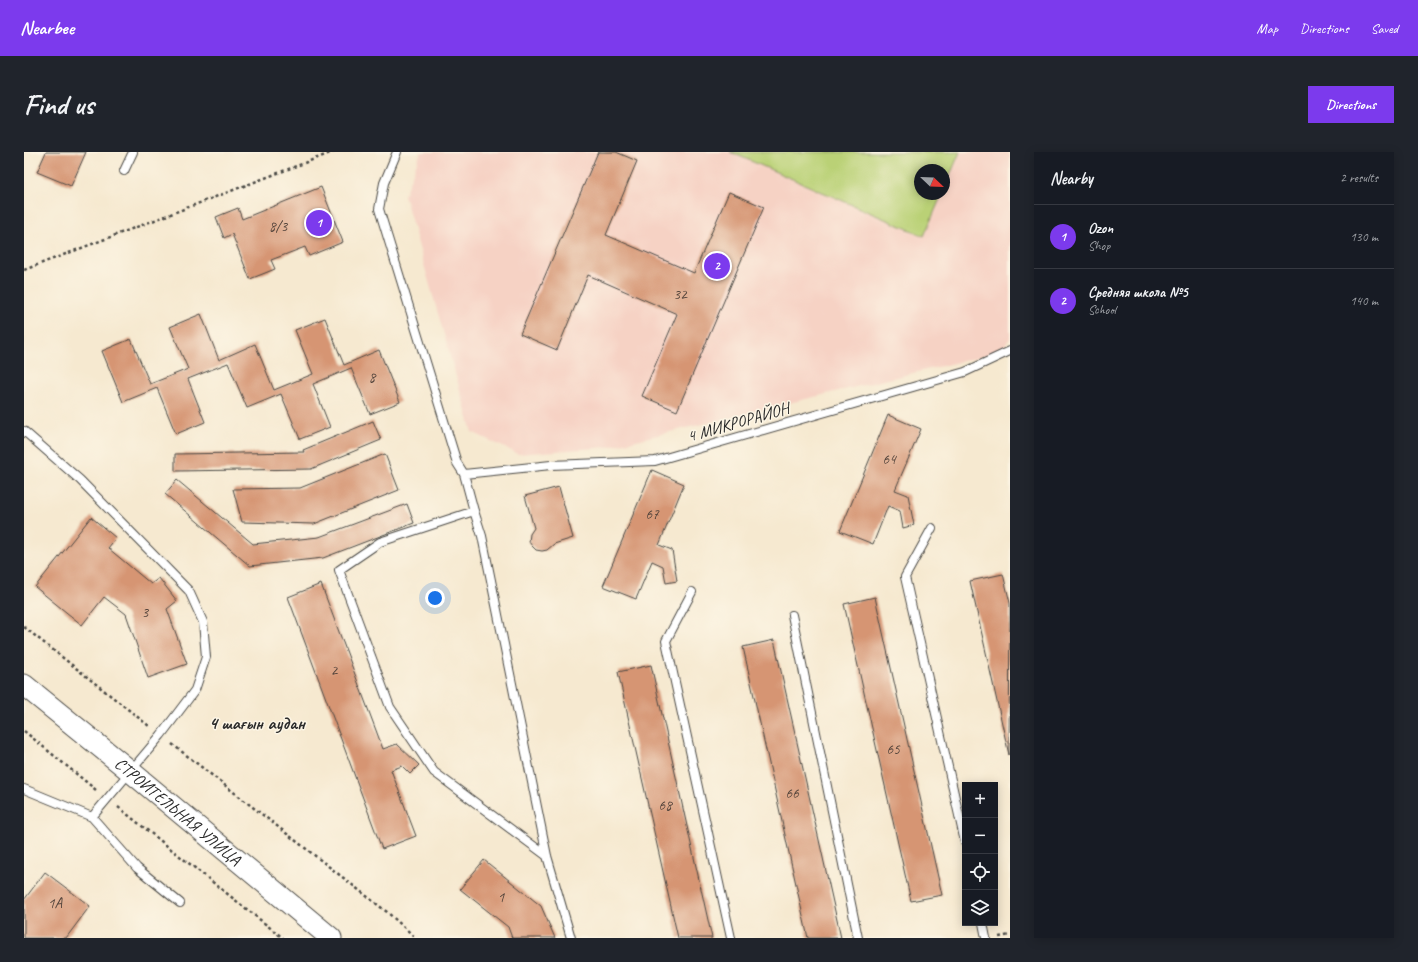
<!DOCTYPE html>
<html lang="en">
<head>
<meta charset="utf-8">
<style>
  :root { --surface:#171b24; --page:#20242c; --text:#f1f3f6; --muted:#9ea1a6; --line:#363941; --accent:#7c3aed }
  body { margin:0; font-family:Caveat,sans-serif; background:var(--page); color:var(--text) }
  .controls { position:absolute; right:12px; bottom:12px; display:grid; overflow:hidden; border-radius:0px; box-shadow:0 2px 10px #0003 }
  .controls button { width:36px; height:36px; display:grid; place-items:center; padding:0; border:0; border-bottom:1px solid var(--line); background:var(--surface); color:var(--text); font:20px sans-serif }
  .compass { position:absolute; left:890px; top:12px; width:36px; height:36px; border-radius:50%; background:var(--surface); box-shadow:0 2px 10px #0003; rotate:113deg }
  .you { position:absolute; left:411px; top:446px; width:14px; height:14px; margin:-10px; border:3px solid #fff; border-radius:50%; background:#1a73e8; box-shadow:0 0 0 6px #1a73e833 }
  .badge { display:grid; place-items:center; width:26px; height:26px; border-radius:50%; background:var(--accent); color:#fff; font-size:13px; font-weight:700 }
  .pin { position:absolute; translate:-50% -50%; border:2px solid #fff; box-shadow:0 1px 4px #0006 }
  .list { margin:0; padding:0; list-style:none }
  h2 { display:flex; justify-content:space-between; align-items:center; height:52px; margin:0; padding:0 16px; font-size:17px }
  h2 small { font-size:13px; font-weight:400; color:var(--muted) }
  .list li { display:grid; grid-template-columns:26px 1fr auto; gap:12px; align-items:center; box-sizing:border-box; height:64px; padding:0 16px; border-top:1px solid var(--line) }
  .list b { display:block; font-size:15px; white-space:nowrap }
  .list p { margin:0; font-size:13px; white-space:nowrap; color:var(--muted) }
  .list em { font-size:13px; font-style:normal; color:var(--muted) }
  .icon { flex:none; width:22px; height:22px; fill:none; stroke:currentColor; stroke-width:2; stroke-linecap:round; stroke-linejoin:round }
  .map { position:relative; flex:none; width:986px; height:786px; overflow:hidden; border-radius:0px }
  header { display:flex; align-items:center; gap:24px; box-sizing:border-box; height:56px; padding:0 20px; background:var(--accent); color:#fff }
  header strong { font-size:19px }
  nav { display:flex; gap:22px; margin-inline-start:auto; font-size:14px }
  .intro { display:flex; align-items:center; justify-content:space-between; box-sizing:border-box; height:96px; padding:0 24px }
  h1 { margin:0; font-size:28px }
  .button { padding:10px 18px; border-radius:0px; background:var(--accent); color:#fff; font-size:14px; font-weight:700 }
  main { display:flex; gap:24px; padding:0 24px }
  aside { flex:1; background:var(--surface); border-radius:0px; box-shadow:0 2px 10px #0003 }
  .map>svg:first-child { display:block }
  .built { fill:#f6d2c4; fill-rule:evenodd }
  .green { fill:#bad176; stroke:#727e50 }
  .building { fill:#d69573 }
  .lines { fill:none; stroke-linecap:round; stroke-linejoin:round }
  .service-casing { stroke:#494844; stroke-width:10 }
  .tertiary-casing { stroke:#494844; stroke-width:23 }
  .path { stroke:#494844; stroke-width:2.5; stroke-dasharray:3 3; stroke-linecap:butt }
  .service { stroke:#fff; stroke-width:8 }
  .tertiary { stroke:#fff; stroke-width:21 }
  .labels { text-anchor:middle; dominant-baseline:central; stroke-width:3; stroke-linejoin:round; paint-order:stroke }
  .number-label { font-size:15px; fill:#56463d }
  .street-label { font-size:17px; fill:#2b2b2b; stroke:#fcf5e5 }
  .neighbourhood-label { font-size:18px; font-weight:bold; fill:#2b2b2b; stroke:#fcf5e5 }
</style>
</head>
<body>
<header>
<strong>Nearbee</strong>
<nav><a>Map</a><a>Directions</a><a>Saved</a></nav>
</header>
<div class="intro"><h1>Find us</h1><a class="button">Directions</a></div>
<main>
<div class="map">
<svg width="986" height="786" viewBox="0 0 986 786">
  <rect width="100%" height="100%" fill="#fcf5e5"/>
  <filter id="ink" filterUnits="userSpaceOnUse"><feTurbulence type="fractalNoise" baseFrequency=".025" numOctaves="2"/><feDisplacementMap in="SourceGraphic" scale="8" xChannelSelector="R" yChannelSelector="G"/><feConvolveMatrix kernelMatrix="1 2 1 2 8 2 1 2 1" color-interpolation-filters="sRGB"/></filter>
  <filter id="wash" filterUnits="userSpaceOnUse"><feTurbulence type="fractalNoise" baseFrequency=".012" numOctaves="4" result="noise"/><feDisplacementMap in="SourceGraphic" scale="16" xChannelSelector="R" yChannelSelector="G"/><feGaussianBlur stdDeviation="0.9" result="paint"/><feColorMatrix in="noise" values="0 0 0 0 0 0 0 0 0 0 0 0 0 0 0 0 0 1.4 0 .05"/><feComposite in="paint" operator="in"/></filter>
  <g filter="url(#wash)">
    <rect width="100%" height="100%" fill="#f6e9d0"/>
    <!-- built -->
    <path class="built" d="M397 0H984L986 4V186L976 200 584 295 494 302 448 280 380 43ZM896 18H920V42H896Z"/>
    <!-- green -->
    <path class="green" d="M706 0H936L920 37V18H896V42H918L900 84Z"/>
    <g id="blocks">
      <!-- building -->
      <path class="building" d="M22 0H62L47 34 13 20Z
        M574 0H592L613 9 582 83 670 121 705 40 740 55 653 259 618 244 653 162 564 123 533 198 496 182Z
        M297 35 319 90 285 104 281 95 247 108 251 117 226 127 208 82 200 86 192 65 214 56 218 67Z
        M177 162 195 208 231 192 250 238 289 222 271 178 301 166 320 213 355 198 376 250 346 262 327 216 289 232 306 275 276 287 257 242 223 256 204 211 164 227 181 270 152 282 133 236 99 250 78 199 107 187 126 232 164 217 146 175Z
        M864 263 897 277 871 338 884 343 890 373 879 376 876 359 864 354 849 392 816 379Z
        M349 269 357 288 287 317 151 319V302L280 300 279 298Z
        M361 302 375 338 290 372 218 370 209 337 276 336Z
        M628 318 660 332 635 393 648 398 653 429 642 431 639 414 628 409 612 447 579 434Z
        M153 328 229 392 295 385 383 352 390 371 299 406 226 414 141 342Z
        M535 335 549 386 530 392 523 398 518 399 512 398 508 394 505 390 506 382 510 376 501 344Z
        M67 365 92 386 84 396 127 432 135 426 153 449 143 457 163 512 124 526 102 462 80 445 58 473 11 435Z
        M979 422 986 451 985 603 946 429Z
        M297 432 359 597 373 592 395 613 386 622 378 614 367 618 392 684 358 697 264 445Z
        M851 445 918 743 887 749 820 452Z
        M750 488 817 786H784L719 495Z
        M627 513 688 786H654L594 520Z
        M460 708 517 754 531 786H488L484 775 436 737Z
        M21 720 66 754 42 786H0V748Z"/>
    </g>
  </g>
  <g filter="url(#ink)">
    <use href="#blocks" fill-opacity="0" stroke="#494844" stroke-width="1"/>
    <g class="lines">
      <!-- service casing -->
      <g class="service-casing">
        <path id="service" d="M373 0 360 31 355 57 433 311 440 322 450 359 458 384 523 704 547 786
          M100 19 109 0
          M0 279 56 328 165 439 179 470 182 505 171 538 137 583 68 665
          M440 322 527 313 631 309 941 220 986 199
          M450 359 356 390 315 418 366 555 410 620 523 704
          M908 376 881 425 941 690
          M668 440 642 489 707 786
          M768 463 834 786
          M0 637 68 665 113 716 156 751
          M959 771 962 786"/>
      </g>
      <!-- tertiary casing -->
      <g class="tertiary-casing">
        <g id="tertiary">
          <path id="s1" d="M0 533 106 619 307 786"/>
        </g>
      </g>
      <!-- path -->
      <path class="path" d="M0 118 309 0
        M0 475 125 574
        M0 579 72 638
        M148 592 363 760 392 786
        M94 655 259 786
        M975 785 986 783"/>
      <!-- service -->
      <use href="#service" class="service"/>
      <!-- tertiary -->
      <use href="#tertiary" class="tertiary"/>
    </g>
  </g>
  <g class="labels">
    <!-- number labels -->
    <g class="number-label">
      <text x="254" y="74">8/3</text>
      <text x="656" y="142">32</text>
      <text x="348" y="225">8</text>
      <text x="865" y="307">64</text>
      <text x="628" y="362">67</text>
      <text x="121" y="460">3</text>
      <text x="310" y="518">2</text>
      <text x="869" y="597">65</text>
      <text x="768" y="641">66</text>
      <text x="641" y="653">68</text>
      <text x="477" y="745">1</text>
      <text x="31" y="751">1А</text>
    </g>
    <!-- street labels -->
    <g class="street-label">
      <text transform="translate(714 270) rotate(-16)">4 МИКРОРАЙОН</text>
      <text stroke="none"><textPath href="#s1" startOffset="199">СТРОИТЕЛЬНАЯ УЛИЦА</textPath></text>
    </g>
    <!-- neighbourhood labels -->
    <g class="neighbourhood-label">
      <text x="233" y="571">4 шағын аудан</text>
    </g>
  </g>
</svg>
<div class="controls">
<button>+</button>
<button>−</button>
<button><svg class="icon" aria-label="locate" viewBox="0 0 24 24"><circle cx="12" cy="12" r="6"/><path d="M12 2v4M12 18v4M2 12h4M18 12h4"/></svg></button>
<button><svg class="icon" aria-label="layers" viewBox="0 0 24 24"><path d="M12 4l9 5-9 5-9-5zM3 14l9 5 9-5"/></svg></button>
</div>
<svg class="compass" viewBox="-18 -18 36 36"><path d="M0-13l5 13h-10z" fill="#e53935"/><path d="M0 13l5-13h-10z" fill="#9ea1a6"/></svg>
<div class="you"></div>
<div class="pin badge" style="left:295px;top:71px">1</div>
<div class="pin badge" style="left:693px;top:114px">2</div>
</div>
<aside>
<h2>Nearby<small>2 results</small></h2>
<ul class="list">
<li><span class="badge">1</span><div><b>Ozon</b><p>Shop</p></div><em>130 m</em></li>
<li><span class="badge">2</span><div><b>Средняя школа №5</b><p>School</p></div><em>140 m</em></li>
</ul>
</aside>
</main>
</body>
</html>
